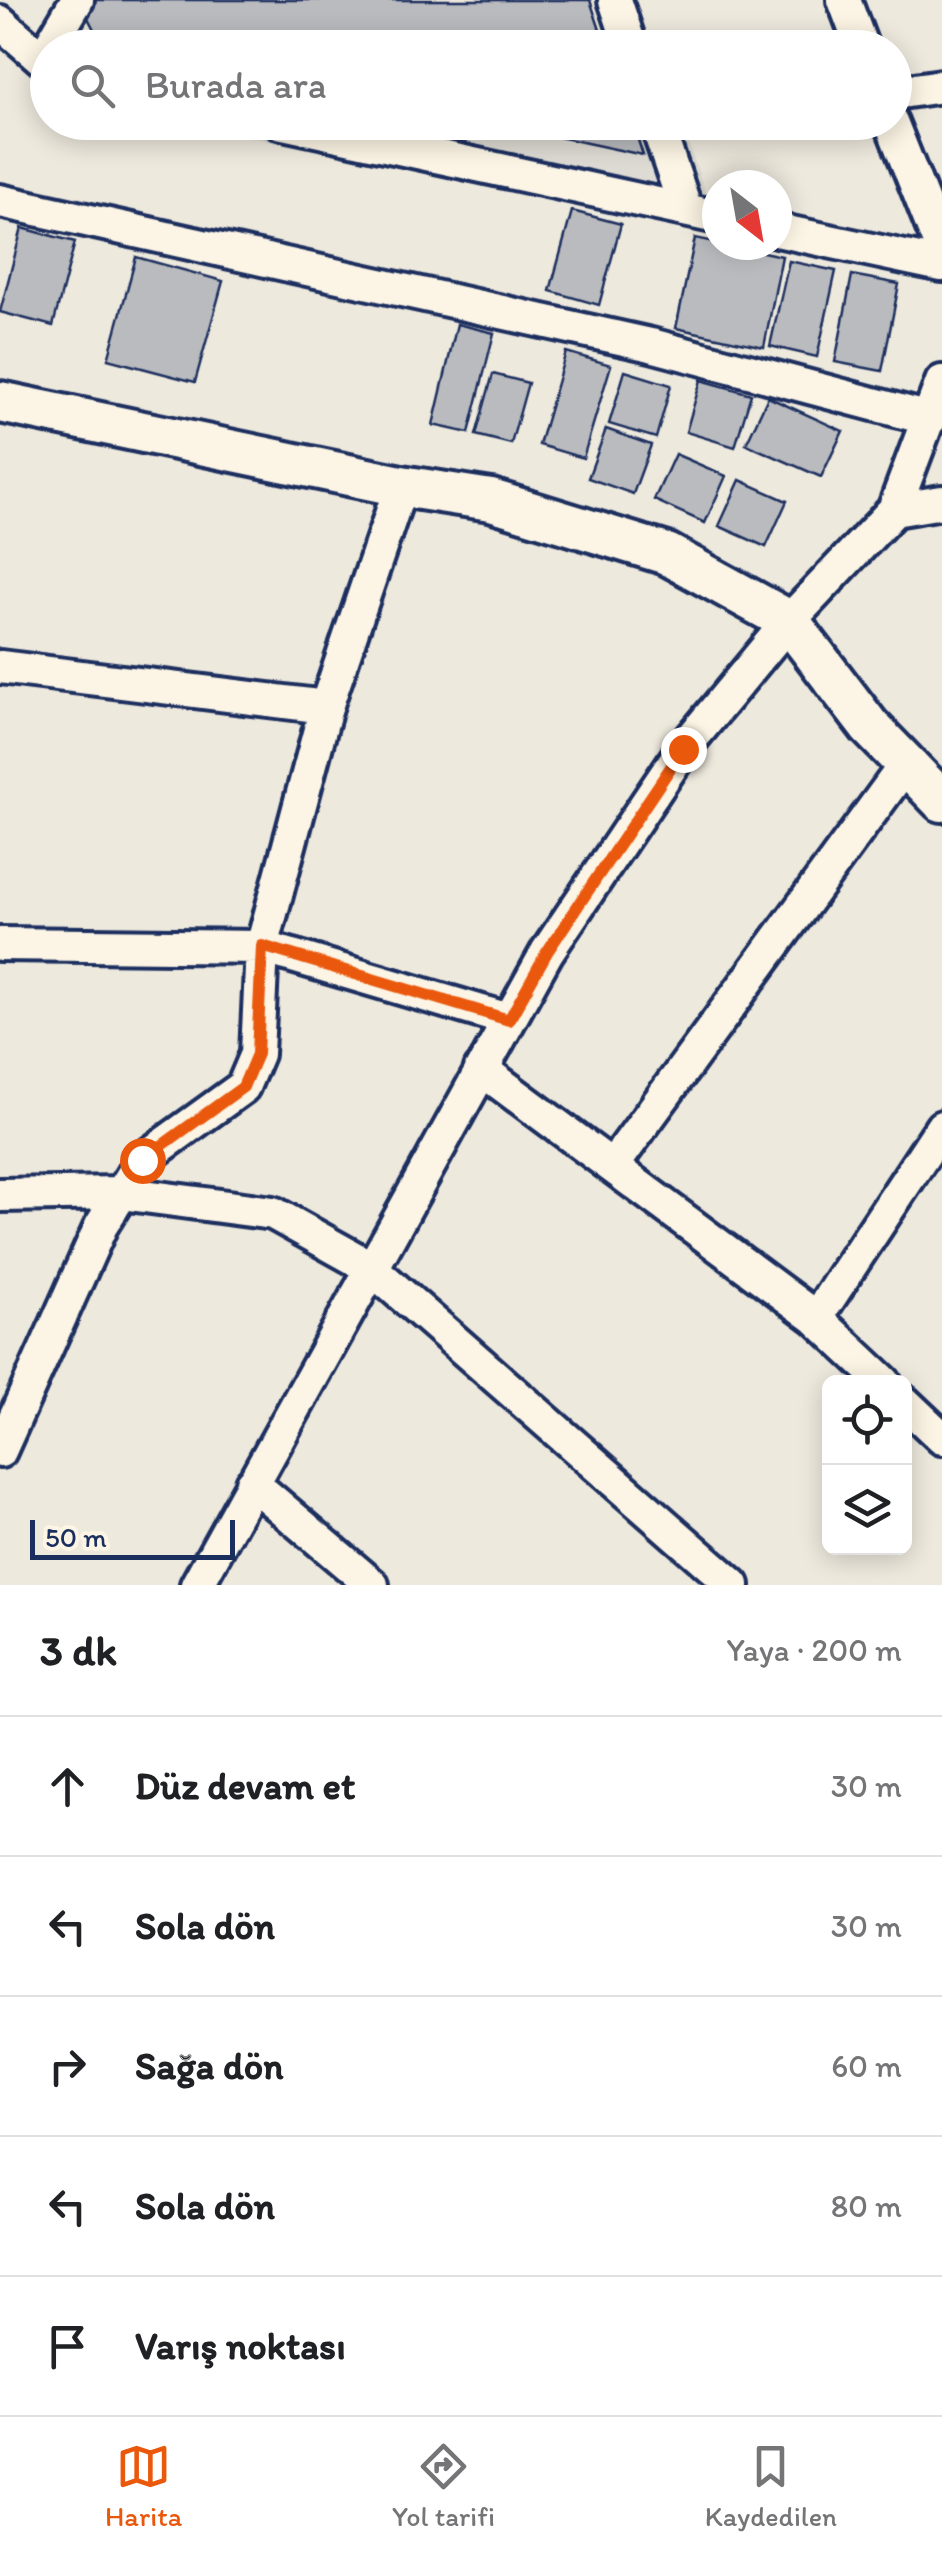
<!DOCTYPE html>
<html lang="tr">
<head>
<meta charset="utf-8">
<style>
  :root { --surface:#fff; --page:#f2f2f2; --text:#202124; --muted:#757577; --line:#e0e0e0; --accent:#ea580c }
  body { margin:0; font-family:Itim,sans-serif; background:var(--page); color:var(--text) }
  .controls { position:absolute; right:30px; bottom:30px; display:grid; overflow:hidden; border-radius:15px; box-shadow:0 5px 25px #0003 }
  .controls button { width:90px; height:90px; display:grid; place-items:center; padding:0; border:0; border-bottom:2px solid var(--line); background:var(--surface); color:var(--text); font:50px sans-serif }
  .compass { position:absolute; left:702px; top:170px; width:90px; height:90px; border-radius:50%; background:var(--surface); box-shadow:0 5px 25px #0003; rotate:149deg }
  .scale { position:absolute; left:30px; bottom:25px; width:205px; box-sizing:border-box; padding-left:10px; border:5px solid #1b2f5e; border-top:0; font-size:28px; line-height:35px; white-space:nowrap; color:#1b2f5e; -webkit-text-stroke:8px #fcf5e5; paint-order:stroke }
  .stop { position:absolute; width:30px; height:30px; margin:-22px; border:8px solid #ea580c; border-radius:50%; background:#fff }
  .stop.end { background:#ea580c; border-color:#fff; box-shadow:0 2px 10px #0008 }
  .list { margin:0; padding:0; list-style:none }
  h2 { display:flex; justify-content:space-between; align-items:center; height:130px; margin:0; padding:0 40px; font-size:42px }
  h2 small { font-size:32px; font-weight:400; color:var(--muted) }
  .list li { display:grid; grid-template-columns:65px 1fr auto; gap:30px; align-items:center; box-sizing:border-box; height:140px; padding:0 40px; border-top:2px solid var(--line) }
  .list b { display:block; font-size:38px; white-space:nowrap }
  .list em { font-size:32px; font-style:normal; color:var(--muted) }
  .icon { flex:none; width:55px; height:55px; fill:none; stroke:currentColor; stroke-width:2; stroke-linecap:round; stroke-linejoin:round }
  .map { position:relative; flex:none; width:942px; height:1585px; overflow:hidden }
  .search { position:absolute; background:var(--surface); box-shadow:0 5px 25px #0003; left:30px; right:30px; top:30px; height:110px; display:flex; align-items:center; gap:25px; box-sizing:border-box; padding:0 35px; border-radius:55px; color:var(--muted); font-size:38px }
  .sheet { height:830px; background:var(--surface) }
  nav { display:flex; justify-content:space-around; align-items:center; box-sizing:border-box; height:140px; border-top:2px solid var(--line); background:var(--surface); font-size:28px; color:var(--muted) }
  nav a { display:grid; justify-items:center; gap:5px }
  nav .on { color:var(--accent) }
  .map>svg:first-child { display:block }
  .built { fill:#dedbd4 }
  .building { fill:#babbbe; stroke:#1b2f5e; stroke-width:2.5 }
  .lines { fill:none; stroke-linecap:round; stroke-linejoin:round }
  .minor-casing { stroke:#1b2f5e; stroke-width:40 }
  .tertiary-casing { stroke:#1b2f5e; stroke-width:48 }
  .minor { stroke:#fcf5e5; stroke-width:32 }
  .tertiary { stroke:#fcf5e5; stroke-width:40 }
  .route { stroke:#ea580c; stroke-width:12 }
</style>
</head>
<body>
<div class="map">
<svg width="942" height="1585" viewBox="0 0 942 1585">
  <rect width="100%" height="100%" fill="#eee9dd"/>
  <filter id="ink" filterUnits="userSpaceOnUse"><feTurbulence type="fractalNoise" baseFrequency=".01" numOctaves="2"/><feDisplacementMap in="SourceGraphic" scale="20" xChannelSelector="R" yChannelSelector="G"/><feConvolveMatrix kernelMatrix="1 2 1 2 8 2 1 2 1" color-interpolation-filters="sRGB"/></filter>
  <g filter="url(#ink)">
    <!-- built -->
    <path class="built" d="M178 123H681L714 216 698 227Z"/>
    <!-- building -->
    <path class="building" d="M95 0H590L606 48H139L99 39 86 14Z
      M489 122H632L643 155Z
      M572 211 621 224 599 305 550 291Z
      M22 228 75 242 53 326 0 312Z
      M695 238 782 256 764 347 676 328Z
      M136 257 223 281 195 382 108 359Z
      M789 261 836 271 817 357 770 346Z
      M852 275 899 284 882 371 835 362Z
      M457 324 494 333 469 433 433 425Z
      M566 352 611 365 583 458 539 445Z
      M625 371 671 385 656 438 609 424Z
      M493 374 528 383 511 444 476 435Z
      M701 380 751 394 735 447 686 432Z
      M768 397 843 431 821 477 746 444Z
      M606 429 651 445 633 494 588 478Z
      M675 454 726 476 705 523 654 500Z
      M740 480 787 501 766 547 719 526Z"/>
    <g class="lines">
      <!-- minor casing -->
      <g class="minor-casing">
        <path id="minor" d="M615 0 631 48
          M844 0 862 48
          M0 22 48 64
          M49 48 77 0
          M894 93 942 86
          M279 122 717 217
          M656 122 686 210
          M891 122 942 250
          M0 201 651 345 930 419
          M777 230 942 265
          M894 510 942 502
          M0 667 326 707
          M0 944 262 947 509 1020
          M481 1069 816 1318 884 1382
          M614 1164 906 764
          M0 1195 121 1193 273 1213 370 1267 733 1585
          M816 1318 942 1127
          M904 1402 942 1438
          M0 1451 101 1226 142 1160 243 1087 257 1054 262 947 326 707 401 486
          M252 1483 372 1585
          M197 1585 547 952 683 749 789 621 894 510 942 382"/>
      </g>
      <!-- tertiary casing -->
      <g class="tertiary-casing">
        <path id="tertiary" d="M0 402 401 486 491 500 667 554 789 621 869 726 942 801"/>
      </g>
      <!-- minor -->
      <use href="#minor" class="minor"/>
      <!-- tertiary -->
      <use href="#tertiary" class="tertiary"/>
    </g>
  </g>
  <g class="lines" filter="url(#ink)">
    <!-- route -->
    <path class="route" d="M142 1160 243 1087 257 1054 262 946 509 1020 547 952 683 749"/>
  </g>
</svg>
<div class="controls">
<button><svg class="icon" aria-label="locate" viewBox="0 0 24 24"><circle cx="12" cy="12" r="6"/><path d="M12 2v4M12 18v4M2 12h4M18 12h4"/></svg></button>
<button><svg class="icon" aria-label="layers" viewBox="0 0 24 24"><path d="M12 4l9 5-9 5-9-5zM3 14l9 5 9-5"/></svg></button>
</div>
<svg class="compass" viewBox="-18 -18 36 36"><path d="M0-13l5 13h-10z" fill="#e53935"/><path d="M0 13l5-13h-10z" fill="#757577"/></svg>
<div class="scale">50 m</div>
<div class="stop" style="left:142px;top:1160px"></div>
<div class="stop end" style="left:683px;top:749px"></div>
<div class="search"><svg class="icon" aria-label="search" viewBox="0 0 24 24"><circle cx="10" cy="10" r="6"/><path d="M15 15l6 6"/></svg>Burada ara</div>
</div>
<section class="sheet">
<h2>3 dk<small>Yaya · 200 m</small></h2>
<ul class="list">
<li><svg class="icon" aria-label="ahead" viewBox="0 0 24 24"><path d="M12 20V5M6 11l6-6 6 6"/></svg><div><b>Düz devam et</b></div><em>30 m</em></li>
<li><svg class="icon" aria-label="left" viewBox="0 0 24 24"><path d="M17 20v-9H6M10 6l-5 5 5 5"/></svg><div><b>Sola dön</b></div><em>30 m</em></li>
<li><svg class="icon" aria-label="right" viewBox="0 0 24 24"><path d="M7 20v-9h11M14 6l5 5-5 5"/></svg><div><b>Sağa dön</b></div><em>60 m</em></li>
<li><svg class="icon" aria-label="left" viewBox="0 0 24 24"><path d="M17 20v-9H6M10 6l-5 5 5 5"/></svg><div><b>Sola dön</b></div><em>80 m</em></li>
<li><svg class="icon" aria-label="arrive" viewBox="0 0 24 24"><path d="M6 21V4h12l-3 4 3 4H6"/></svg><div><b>Varış noktası</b></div></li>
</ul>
</section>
<nav>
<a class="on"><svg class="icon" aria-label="map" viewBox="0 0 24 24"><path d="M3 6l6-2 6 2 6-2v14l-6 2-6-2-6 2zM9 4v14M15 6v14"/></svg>Harita</a>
<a><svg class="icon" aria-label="directions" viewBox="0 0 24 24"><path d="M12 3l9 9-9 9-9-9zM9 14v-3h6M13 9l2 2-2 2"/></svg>Yol tarifi</a>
<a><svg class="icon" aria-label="saved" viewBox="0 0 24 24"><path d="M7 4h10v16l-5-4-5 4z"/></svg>Kaydedilen</a>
</nav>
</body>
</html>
